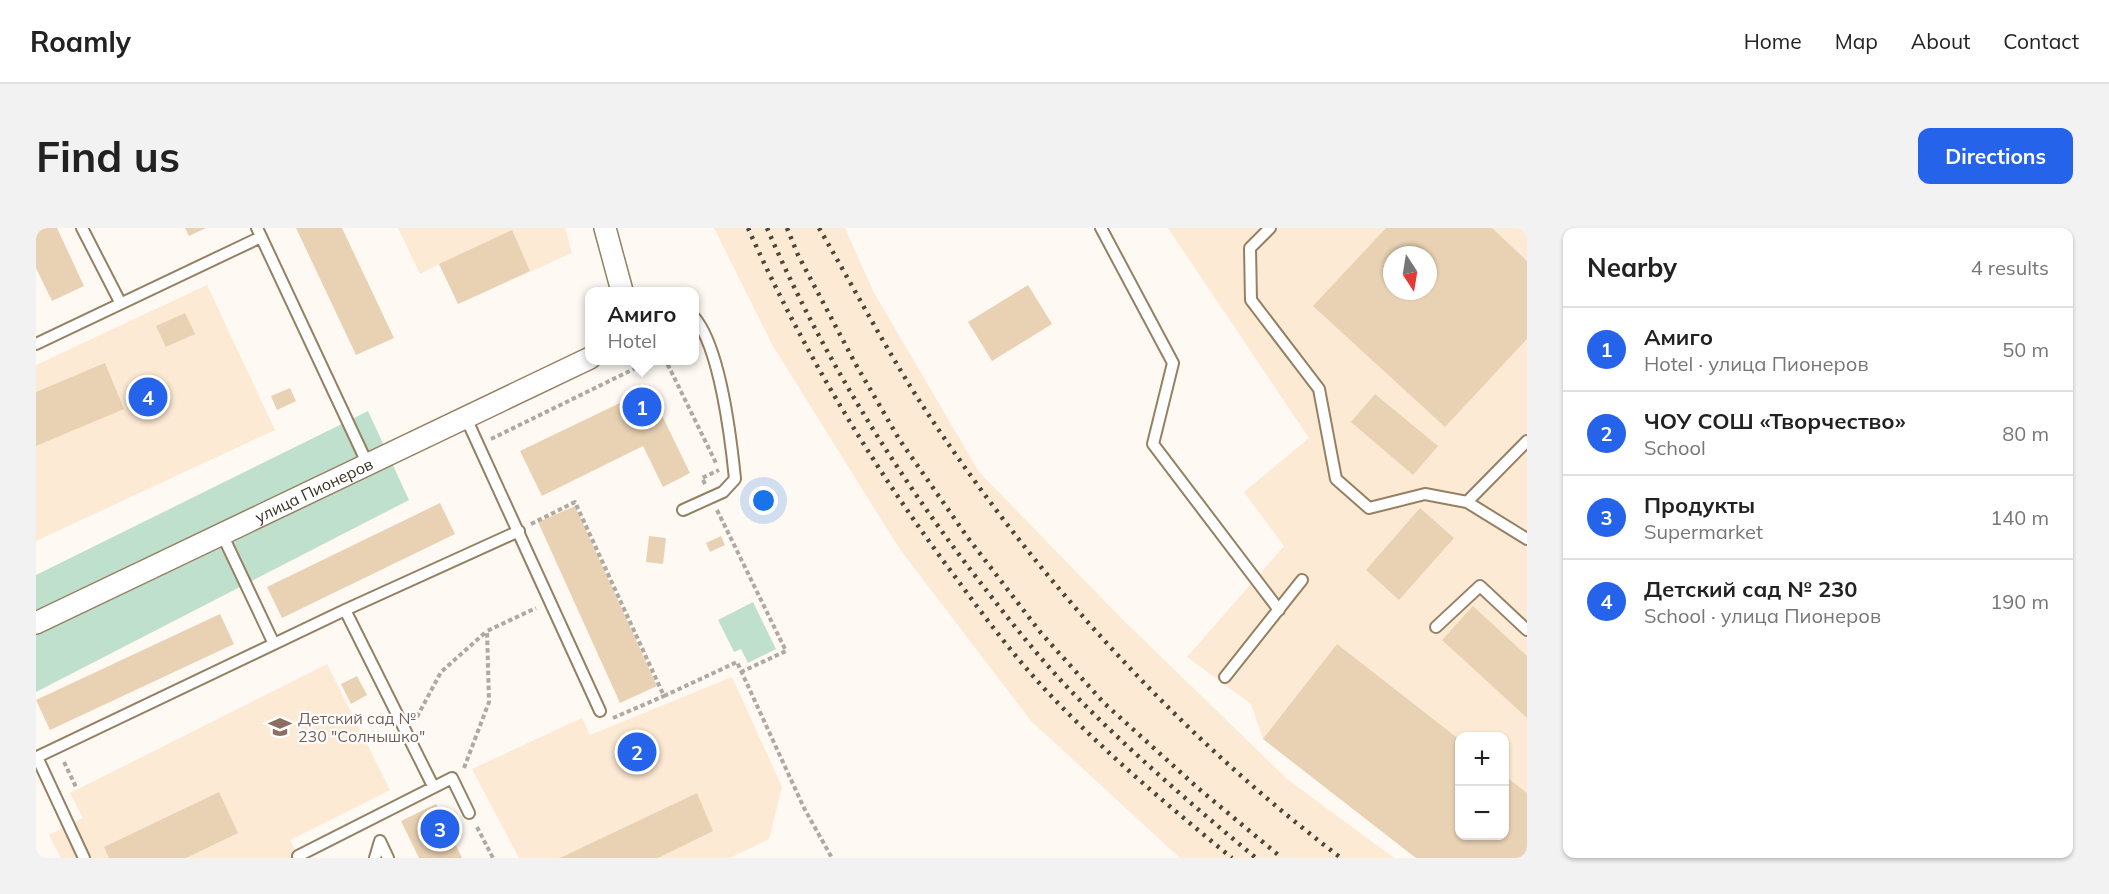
<!DOCTYPE html>
<html lang="en">
<head>
<meta charset="utf-8">
<style>
  :root { --surface:#fff; --page:#f2f2f2; --text:#222; --muted:#767676; --line:#e0e0e0; --accent:#2563eb }
  body { margin:0; font-family:Mulish,sans-serif; background:var(--page); color:var(--text) }
  .controls { position:absolute; right:18px; bottom:18px; display:grid; overflow:hidden; border-radius:12px; box-shadow:0 2px 4px #0004 }
  .controls button { width:54px; height:54px; display:grid; place-items:center; padding:0; border:0; border-bottom:2px solid var(--line); background:var(--surface); color:var(--text); font:30px sans-serif }
  .compass { position:absolute; left:1347px; top:18px; width:54px; height:54px; border-radius:50%; background:var(--surface); box-shadow:0 2px 4px #0004; rotate:168deg }
  .you { position:absolute; left:728px; top:273px; width:21px; height:21px; margin:-15px; border:4px solid #fff; border-radius:50%; background:#1a73e8; box-shadow:0 0 0 9px #1a73e833 }
  .badge { display:grid; place-items:center; width:39px; height:39px; border-radius:50%; background:var(--accent); color:#fff; font-size:20px; font-weight:700 }
  .pin { position:absolute; translate:-50% -50%; border:3px solid #fff; box-shadow:0 2px 6px #0006 }
  .popup { position:absolute; left:549px; top:59px; width:114px; height:78px; box-sizing:border-box; display:grid; place-content:center; border-radius:12px; background:var(--surface); filter:drop-shadow(0 2px 4px #0005); font-size:20px; white-space:nowrap; color:var(--muted) }
  .popup b { font-size:22px; color:var(--text) }
  .popup::after { content:''; position:absolute; left:50%; top:100%; margin-left:-12px; border:12px solid transparent; border-top-color:var(--surface) }
  .list { margin:0; padding:0; list-style:none }
  h2 { display:flex; justify-content:space-between; align-items:center; height:78px; margin:0; padding:0 24px; font-size:26px }
  h2 small { font-size:20px; font-weight:400; color:var(--muted) }
  .list li { display:grid; grid-template-columns:39px 1fr auto; gap:18px; align-items:center; box-sizing:border-box; height:84px; padding:0 24px; border-top:2px solid var(--line) }
  .list b { display:block; font-size:22px; white-space:nowrap }
  .list p { margin:0; font-size:20px; white-space:nowrap; color:var(--muted) }
  .list em { font-size:20px; font-style:normal; color:var(--muted) }
  .map { position:relative; flex:none; width:1491px; height:630px; overflow:hidden; border-radius:12px }
  header { display:flex; align-items:center; gap:36px; box-sizing:border-box; height:84px; padding:0 30px; background:var(--surface); border-bottom:2px solid var(--line) }
  header strong { font-size:28px }
  nav { display:flex; gap:33px; margin-inline-start:auto; font-size:21px }
  .intro { display:flex; align-items:center; justify-content:space-between; box-sizing:border-box; height:144px; padding:0 36px }
  h1 { margin:0; font-size:42px }
  .button { padding:15px 27px; border-radius:12px; background:var(--accent); color:#fff; font-size:21px; font-weight:700 }
  main { display:flex; gap:36px; padding:0 36px }
  aside { flex:1; background:var(--surface); border-radius:12px; box-shadow:0 2px 4px #0004 }
  .map>svg:first-child { display:block }
  .built { fill:#fcead4; fill-rule:evenodd }
  .green { fill:#bfe0cc }
  .building { fill:#e9d2b3; fill-rule:evenodd }
  .lines { fill:none; stroke-linecap:round; stroke-linejoin:round }
  .lane-casing { stroke:#968063; stroke-width:14 }
  .street-casing { stroke:#968063; stroke-width:24 }
  .path { stroke:#b0a9a1; stroke-width:4; stroke-dasharray:4.5 3; stroke-linecap:butt }
  .lane { stroke:#fff; stroke-width:10 }
  .street { stroke:#fff; stroke-width:21 }
  .rail { stroke:#4e453a; stroke-width:4.5; stroke-dasharray:3 6; stroke-linecap:butt }
  .labels { text-anchor:middle; dominant-baseline:central; stroke-width:4.5; stroke-linejoin:round; paint-order:stroke }
  .street-label { font-size:16px; fill:#382f23; stroke:#fff }
  .education-label { font-size:16px; fill:#785e54; stroke:#fff; text-anchor:start }
</style>
</head>
<body>
<header>
<strong>Roamly</strong>
<nav><a>Home</a><a>Map</a><a>About</a><a>Contact</a></nav>
</header>
<div class="intro"><h1>Find us</h1><a class="button">Directions</a></div>
<main>
<div class="map">
<svg width="1491" height="630" viewBox="0 0 1491 630">
  <rect width="100%" height="100%" fill="#fef9f3"/>
  <!-- built -->
  <path class="built" d="M362 0H529L536 25 422 76 403 36 384 46Z
    M678 0H809L837 63 943 244 1085 390 1251 551 1358 630H1144L995 493 863 320 737 118Z
    M1132 0H1491V630H1380L1227 511 1215 476 1151 429 1248 318 1208 264 1273 210ZM1356 27H1392V63H1356ZM1424 508H1468V608H1424Z
    M171 57 239 202 0 313V137Z
    M291 436 354 562 254 612 263 630H25L13 607 47 590 34 565Z
    M696 449 746 559 733 611 694 630H483L436 541 546 490 554 507Z"/>
  <!-- green -->
  <path class="green" d="M332 183 373 272 0 464V347Z
    M717 374 740 421 712 435 705 421 698 424 682 392Z"/>
  <!-- building -->
  <path class="building" d="M0 0H21L48 58 16 73 0 40Z
    M149 0H170L153 8Z
    M260 0H306L358 110 320 127Z
    M1350 0H1456L1491 33V111L1409 199 1277 78ZM1356 27H1392V63H1356Z
    M476 2 494 43 422 76 403 36Z
    M992 57 1016 96 956 133 932 94Z
    M149 85 159 106 130 119 120 98Z
    M69 135 88 181 0 218V164Z
    M254 160 260 173 241 182 235 168Z
    M613 161 654 245 627 259 607 218 506 268 484 223Z
    M1339 166 1402 218 1377 247 1315 194Z
    M404 275 419 306 246 390 231 359Z
    M539 278 621 458 584 475 502 294Z
    M1384 280 1418 310 1363 372 1330 342Z
    M613 308 630 310 627 336 610 334Z
    M685 308 689 317 674 324 670 315Z
    M1437 378 1491 428V490L1406 412Z
    M184 386 198 416 14 502 0 472Z
    M1301 416 1424 512V608H1468V547L1491 565V630H1380L1227 511Z
    M321 448 331 467 315 476 305 456Z
    M183 564 202 605 150 630H73L68 619Z
    M661 565 677 603 622 630H524Z
    M400 576 426 630H383L365 593Z"/>
  <g class="lines">
    <!-- lane casing -->
    <g class="lane-casing">
      <path id="lane" d="M46 0 84 74
        M221 0 332 237
        M1065 0 1137 135 1117 216 1243 382
        M1234 0 1214 20 1215 72 1283 161 1300 251 1333 280 1389 266 1431 274 1491 213
        M0 116 225 9
        M430 190 564 483
        M1431 274 1491 311
        M647 282 687 264 699 251C695 211 684 119 658 89
        M186 306 238 416
        M309 382 397 558
        M1400 399 1444 358 1491 402
        M1189 449 1266 352
        M344 613 352 630
        M262 628 416 550 433 585
        M48 630 1 529 309 382 483 303
        M339 630 344 613"/>
    </g>
    <!-- street casing -->
    <g class="street-casing">
      <g id="street">
        <path d="M569 0 586 63"/>
        <path id="s1" d="M0 395 554 130"/>
      </g>
    </g>
    <!-- path -->
    <path class="path" d="M455 211 610 135H631L680 235
      M669 256 666 250 683 242
      M681 282 750 423 705 444
      M495 296 539 274 628 468 701 434 768 580 796 630
      M381 489 405 444 451 403
      M577 490 628 468
      M28 534 41 561
      M428 540 453 474 451 403 500 380
      M441 599 457 630"/>
    <!-- lane -->
    <use href="#lane" class="lane"/>
    <!-- street -->
    <use href="#street" class="street"/>
    <!-- rail -->
    <path class="rail" d="M712 0C768 126 840 244 923 354 953 395 985 437 1020 473 1075 530 1135 580 1196 630
      M731 0C784 123 855 238 937 345 967 384 998 424 1032 460 1091 521 1155 576 1220 630
      M751 0 762 27 819 135 863 211 932 310 1005 405 1068 475 1163 561 1246 630
      M783 0C821 65 856 133 898 195 1010 361 1146 509 1305 630"/>
  </g>
  <!-- icons -->
  <defs>
    <g id="school-bare" transform="scale(1.8)"><path d="M0-5L7-2L0 1L-7-2ZM-4 1L0 2.5L4 1V4Q0 6-4 4Z" fill="#8d6e63" stroke="#fff" stroke-width="2.5" paint-order="stroke"/></g>
  </defs>
  <g fill-rule="evenodd">
    <use href="#school-bare" x="244" y="499"/>
  </g>
  <g class="labels">
    <!-- street labels -->
    <g class="street-label">
      <text stroke="none"><textPath href="#s1" startOffset="308">улица Пионеров</textPath></text>
    </g>
    <!-- education labels -->
    <g class="education-label">
      <text x="262" y="490">Детский сад №<tspan x="262" dy="18">230 "Солнышко"</tspan></text>
    </g>
  </g>
</svg>
<div class="controls">
<button>+</button>
<button>−</button>
</div>
<svg class="compass" viewBox="-18 -18 36 36"><path d="M0-13l5 13h-10z" fill="#e53935"/><path d="M0 13l5-13h-10z" fill="#767676"/></svg>
<div class="you"></div>
<div class="pin badge" style="left:606px;top:179px">1</div>
<div class="popup"><b>Амиго</b>Hotel</div>
<div class="pin badge" style="left:601px;top:524px">2</div>
<div class="pin badge" style="left:404px;top:601px">3</div>
<div class="pin badge" style="left:112px;top:169px">4</div>
</div>
<aside>
<h2>Nearby<small>4 results</small></h2>
<ul class="list">
<li><span class="badge">1</span><div><b>Амиго</b><p>Hotel · улица Пионеров</p></div><em>50 m</em></li>
<li><span class="badge">2</span><div><b>ЧОУ СОШ «Творчество»</b><p>School</p></div><em>80 m</em></li>
<li><span class="badge">3</span><div><b>Продукты</b><p>Supermarket</p></div><em>140 m</em></li>
<li><span class="badge">4</span><div><b>Детский сад № 230</b><p>School · улица Пионеров</p></div><em>190 m</em></li>
</ul>
</aside>
</main>
</body>
</html>
